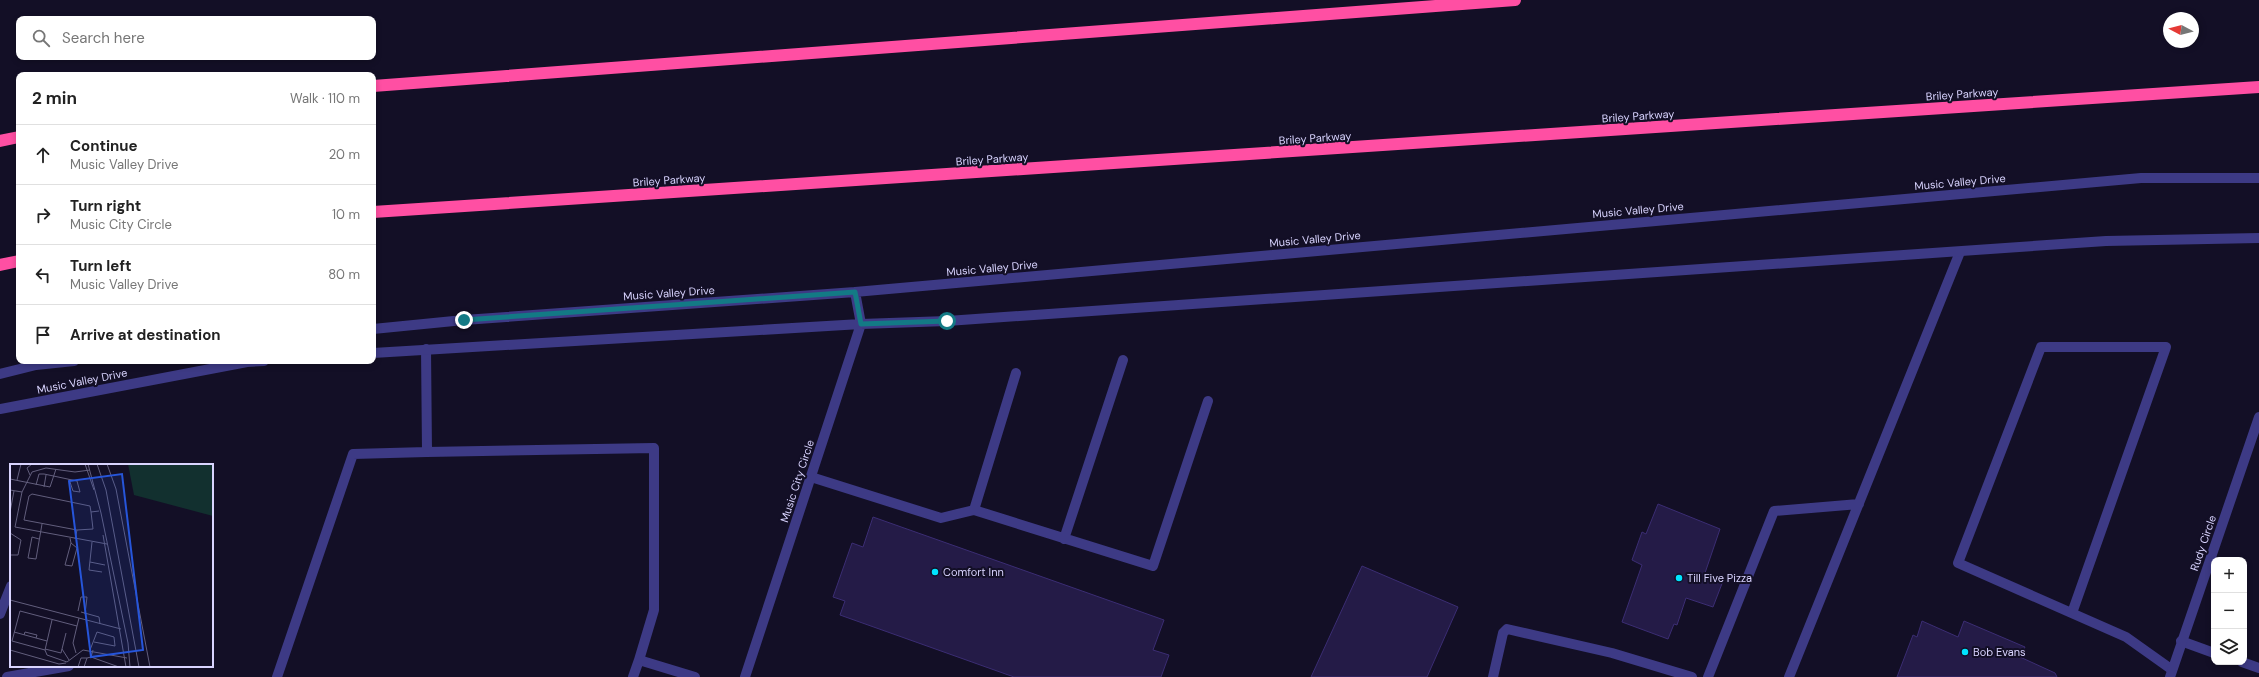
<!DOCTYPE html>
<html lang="en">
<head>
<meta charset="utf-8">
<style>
  :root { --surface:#fff; --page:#f2f2f2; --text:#222; --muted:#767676; --line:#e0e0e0 }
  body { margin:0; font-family:"DM Sans",sans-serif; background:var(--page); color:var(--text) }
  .controls { position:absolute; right:12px; bottom:12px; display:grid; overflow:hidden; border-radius:8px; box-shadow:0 2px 6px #0003 }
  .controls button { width:36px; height:36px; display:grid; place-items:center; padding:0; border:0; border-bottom:1px solid var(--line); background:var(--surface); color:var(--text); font:20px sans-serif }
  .compass { position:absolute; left:2163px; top:12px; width:36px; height:36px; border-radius:50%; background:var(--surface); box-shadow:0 2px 6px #0003; rotate:277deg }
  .stop { position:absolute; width:12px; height:12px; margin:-9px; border:3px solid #137a85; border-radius:50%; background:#fff }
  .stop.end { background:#137a85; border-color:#fff; box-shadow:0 1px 4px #0008 }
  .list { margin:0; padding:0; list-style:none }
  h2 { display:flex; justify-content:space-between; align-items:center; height:52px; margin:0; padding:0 16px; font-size:17px }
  h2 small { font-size:13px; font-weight:400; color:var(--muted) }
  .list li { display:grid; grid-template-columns:26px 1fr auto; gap:12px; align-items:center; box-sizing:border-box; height:60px; padding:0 16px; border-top:1px solid var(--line) }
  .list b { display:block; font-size:15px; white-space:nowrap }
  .list p { margin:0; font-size:13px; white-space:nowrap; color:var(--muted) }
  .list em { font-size:13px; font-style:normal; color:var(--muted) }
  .icon { flex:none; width:22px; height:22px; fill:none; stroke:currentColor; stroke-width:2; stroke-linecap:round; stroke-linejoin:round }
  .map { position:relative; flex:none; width:2259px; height:677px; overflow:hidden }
  .search { position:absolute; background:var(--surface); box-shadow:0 2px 6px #0003; left:16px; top:16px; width:360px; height:44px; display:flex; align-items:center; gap:10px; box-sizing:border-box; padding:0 14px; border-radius:8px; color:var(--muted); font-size:15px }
  .panel { position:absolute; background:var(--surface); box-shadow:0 2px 6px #0003; left:16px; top:72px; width:360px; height:292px; border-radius:8px }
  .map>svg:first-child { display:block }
  .building { fill:#241b47; stroke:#3b2d73 }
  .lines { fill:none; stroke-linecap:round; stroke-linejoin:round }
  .lane { stroke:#3d3a85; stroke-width:10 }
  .street { stroke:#3d3a85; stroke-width:10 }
  .highway { stroke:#ff4fa3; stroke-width:12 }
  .route { stroke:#137a85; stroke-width:5 }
  .poi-dot { fill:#00e5ff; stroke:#130f26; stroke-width:1.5 }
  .labels { text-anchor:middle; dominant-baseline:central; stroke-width:4; stroke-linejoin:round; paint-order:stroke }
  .street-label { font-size:11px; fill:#d9d4ff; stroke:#130f26 }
  .poi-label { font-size:11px; fill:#d9d4ff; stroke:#130f26; text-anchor:start }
  .inset-road { fill:none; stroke:#625e7d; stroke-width:1 }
  .view { fill:#2655da; fill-opacity:0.15; stroke:#2655da; stroke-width:2 }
  .inset-edge { fill:none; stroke:#d9d4ff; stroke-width:2 }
</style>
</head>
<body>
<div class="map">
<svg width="2259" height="677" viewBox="0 0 2259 677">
  <rect width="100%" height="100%" fill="#130f26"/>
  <!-- building -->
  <path class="building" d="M1658 504 1720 529 1705 573 1723 581 1713 607 1686 598 1677 625 1674 624 1668 639 1622 622 1642 565 1632 560 1642 532 1646 534Z
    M873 517 1164 620 1153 650 1169 655 1161 677H1014L840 615 845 601 833 597 852 543 863 547Z
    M1362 566 1458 607 1427 677H1311Z
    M1922 621 1958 637 1964 621 2025 647 2020 657 2055 673 2057 677H1897L1913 635 1917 637Z"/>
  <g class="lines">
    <!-- lane -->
    <path class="lane" d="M427 452 654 448V610L639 660 695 677
      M811 477 941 518 974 510 1153 566 1208 401
      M974 510 1016 373
      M1064 539 1123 360
      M2072 613 2166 347H2041L1958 563 2126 637 2171 669
      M0 614 11 586
      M2181 641 2214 653
      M2242 662 2259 668
      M7 677 69 666
      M277 677 353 454 427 452 426 349
      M633 677 639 660
      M1493 677 1503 633 1507 629 1612 653 1692 677
      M1708 677 1774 511 1859 504
      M1789 677 1960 252"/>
    <!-- street -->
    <path class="street" d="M373 329 464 320 855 292 2141 178H2259
      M373 353 861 324 947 321 2106 241 2259 238
      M0 374 36 365 74 361
      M0 409 247 362 264 361
      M745 677 861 324 855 292
      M2170 677 2259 417"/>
    <!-- highway -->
    <path class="highway" d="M373 86 1515 0
      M0 141 19 137
      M373 212 2259 87
      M0 265 19 261"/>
  </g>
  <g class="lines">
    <!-- route -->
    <path class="route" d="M464 320 855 292 861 324 947 321"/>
  </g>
  <!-- markers -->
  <g class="poi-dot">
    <circle cx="935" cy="572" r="4"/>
    <circle cx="1679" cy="578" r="4"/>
    <circle cx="1965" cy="652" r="4"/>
  </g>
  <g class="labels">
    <!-- street labels -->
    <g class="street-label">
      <text transform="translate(1962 94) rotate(-4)">Briley Parkway</text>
      <text transform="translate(1638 116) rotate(-4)">Briley Parkway</text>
      <text transform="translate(1315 138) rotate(-4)">Briley Parkway</text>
      <text transform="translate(992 159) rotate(-4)">Briley Parkway</text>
      <text transform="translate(669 180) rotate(-4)">Briley Parkway</text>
      <text transform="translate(1960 182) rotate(-5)">Music Valley Drive</text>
      <text transform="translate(1638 210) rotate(-5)">Music Valley Drive</text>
      <text transform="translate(1315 239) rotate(-5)">Music Valley Drive</text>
      <text transform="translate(992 268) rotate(-5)">Music Valley Drive</text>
      <text transform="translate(669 293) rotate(-4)">Music Valley Drive</text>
      <text transform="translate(82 381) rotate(-11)">Music Valley Drive</text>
      <text transform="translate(797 481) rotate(-72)">Music City Circle</text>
      <text transform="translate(2203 543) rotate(-71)">Rudy Circle</text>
    </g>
    <!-- poi labels -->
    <g class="poi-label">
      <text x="943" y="572">Comfort Inn</text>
      <text x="1687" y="578">Till Five Pizza</text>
      <text x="1973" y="652">Bob Evans</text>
    </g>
  </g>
  <!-- overview -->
  <g transform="translate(10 464)">
    <rect width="203" height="203" fill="#130f26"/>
    <path d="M118 0H203V52L124 31Z" fill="#12302f"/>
    <path class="inset-road" d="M75 0 84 26M78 0 91 49 118 179 120 203M87 0 96 26 129 203M97 0 106 25 140 203M80 6 65 8 36 4 22 8 12 28 5 63 97 80M20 11 17 4 22 0M0 15 40 23 46 5M7 16 11 0M26 21 29 10H34L67 17 70 28 63 27 59 15M34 23 36 11M0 26 12 28M0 48 4 27M67 66 14 56 19 32 22 30 80 42 81 48 89 47M0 69 11 76 8 91H0M93 71 116 203M60 74 61 79 67 84 62 102 55 101 61 79M29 75 22 73 18 94 26 95 32 60M65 75 67 66 83 65 81 48M82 78 79 106 92 108M80 98 95 101M0 136 111 165M68 147 71 133H77L75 150M71 148 89 153 90 160M4 168 37 177M14 171 15 168 27 171 26 174M35 185 51 189 56 169M52 185 59 196M0 186 49 200 56 199M35 186 42 156M80 186 87 168 104 173 105 182 84 178M66 189 63 179 67 162M81 193 109 203M57 198 37 191 35 186 2 177 10 147 67 162 69 154M57 198 73 186 117 194M68 203 71 194H77M74 203 77 194 81 193 83 186"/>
    <path class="view" d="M112 10 133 186 81 193 59 17Z"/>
    <rect width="203" height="203" class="inset-edge"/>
  </g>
</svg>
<div class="controls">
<button>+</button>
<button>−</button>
<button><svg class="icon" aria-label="layers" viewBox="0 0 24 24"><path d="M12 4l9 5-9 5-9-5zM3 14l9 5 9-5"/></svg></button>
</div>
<svg class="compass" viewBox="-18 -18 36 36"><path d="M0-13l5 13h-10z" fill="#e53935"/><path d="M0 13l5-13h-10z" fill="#767676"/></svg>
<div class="stop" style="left:947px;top:321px"></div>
<div class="stop end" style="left:464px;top:320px"></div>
<div class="search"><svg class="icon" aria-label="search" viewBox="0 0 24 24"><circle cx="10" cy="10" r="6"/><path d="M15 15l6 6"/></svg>Search here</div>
<section class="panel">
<h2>2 min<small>Walk · 110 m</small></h2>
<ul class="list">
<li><svg class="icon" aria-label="ahead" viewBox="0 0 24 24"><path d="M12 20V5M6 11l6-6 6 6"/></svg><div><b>Continue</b><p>Music Valley Drive</p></div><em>20 m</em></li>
<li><svg class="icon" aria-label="right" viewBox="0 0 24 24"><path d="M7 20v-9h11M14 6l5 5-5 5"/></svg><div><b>Turn right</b><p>Music City Circle</p></div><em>10 m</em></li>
<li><svg class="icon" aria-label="left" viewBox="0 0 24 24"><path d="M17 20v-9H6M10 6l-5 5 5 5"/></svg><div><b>Turn left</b><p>Music Valley Drive</p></div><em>80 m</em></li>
<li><svg class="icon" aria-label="arrive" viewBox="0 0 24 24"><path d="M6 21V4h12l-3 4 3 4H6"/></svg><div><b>Arrive at destination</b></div></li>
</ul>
</section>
</div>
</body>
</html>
